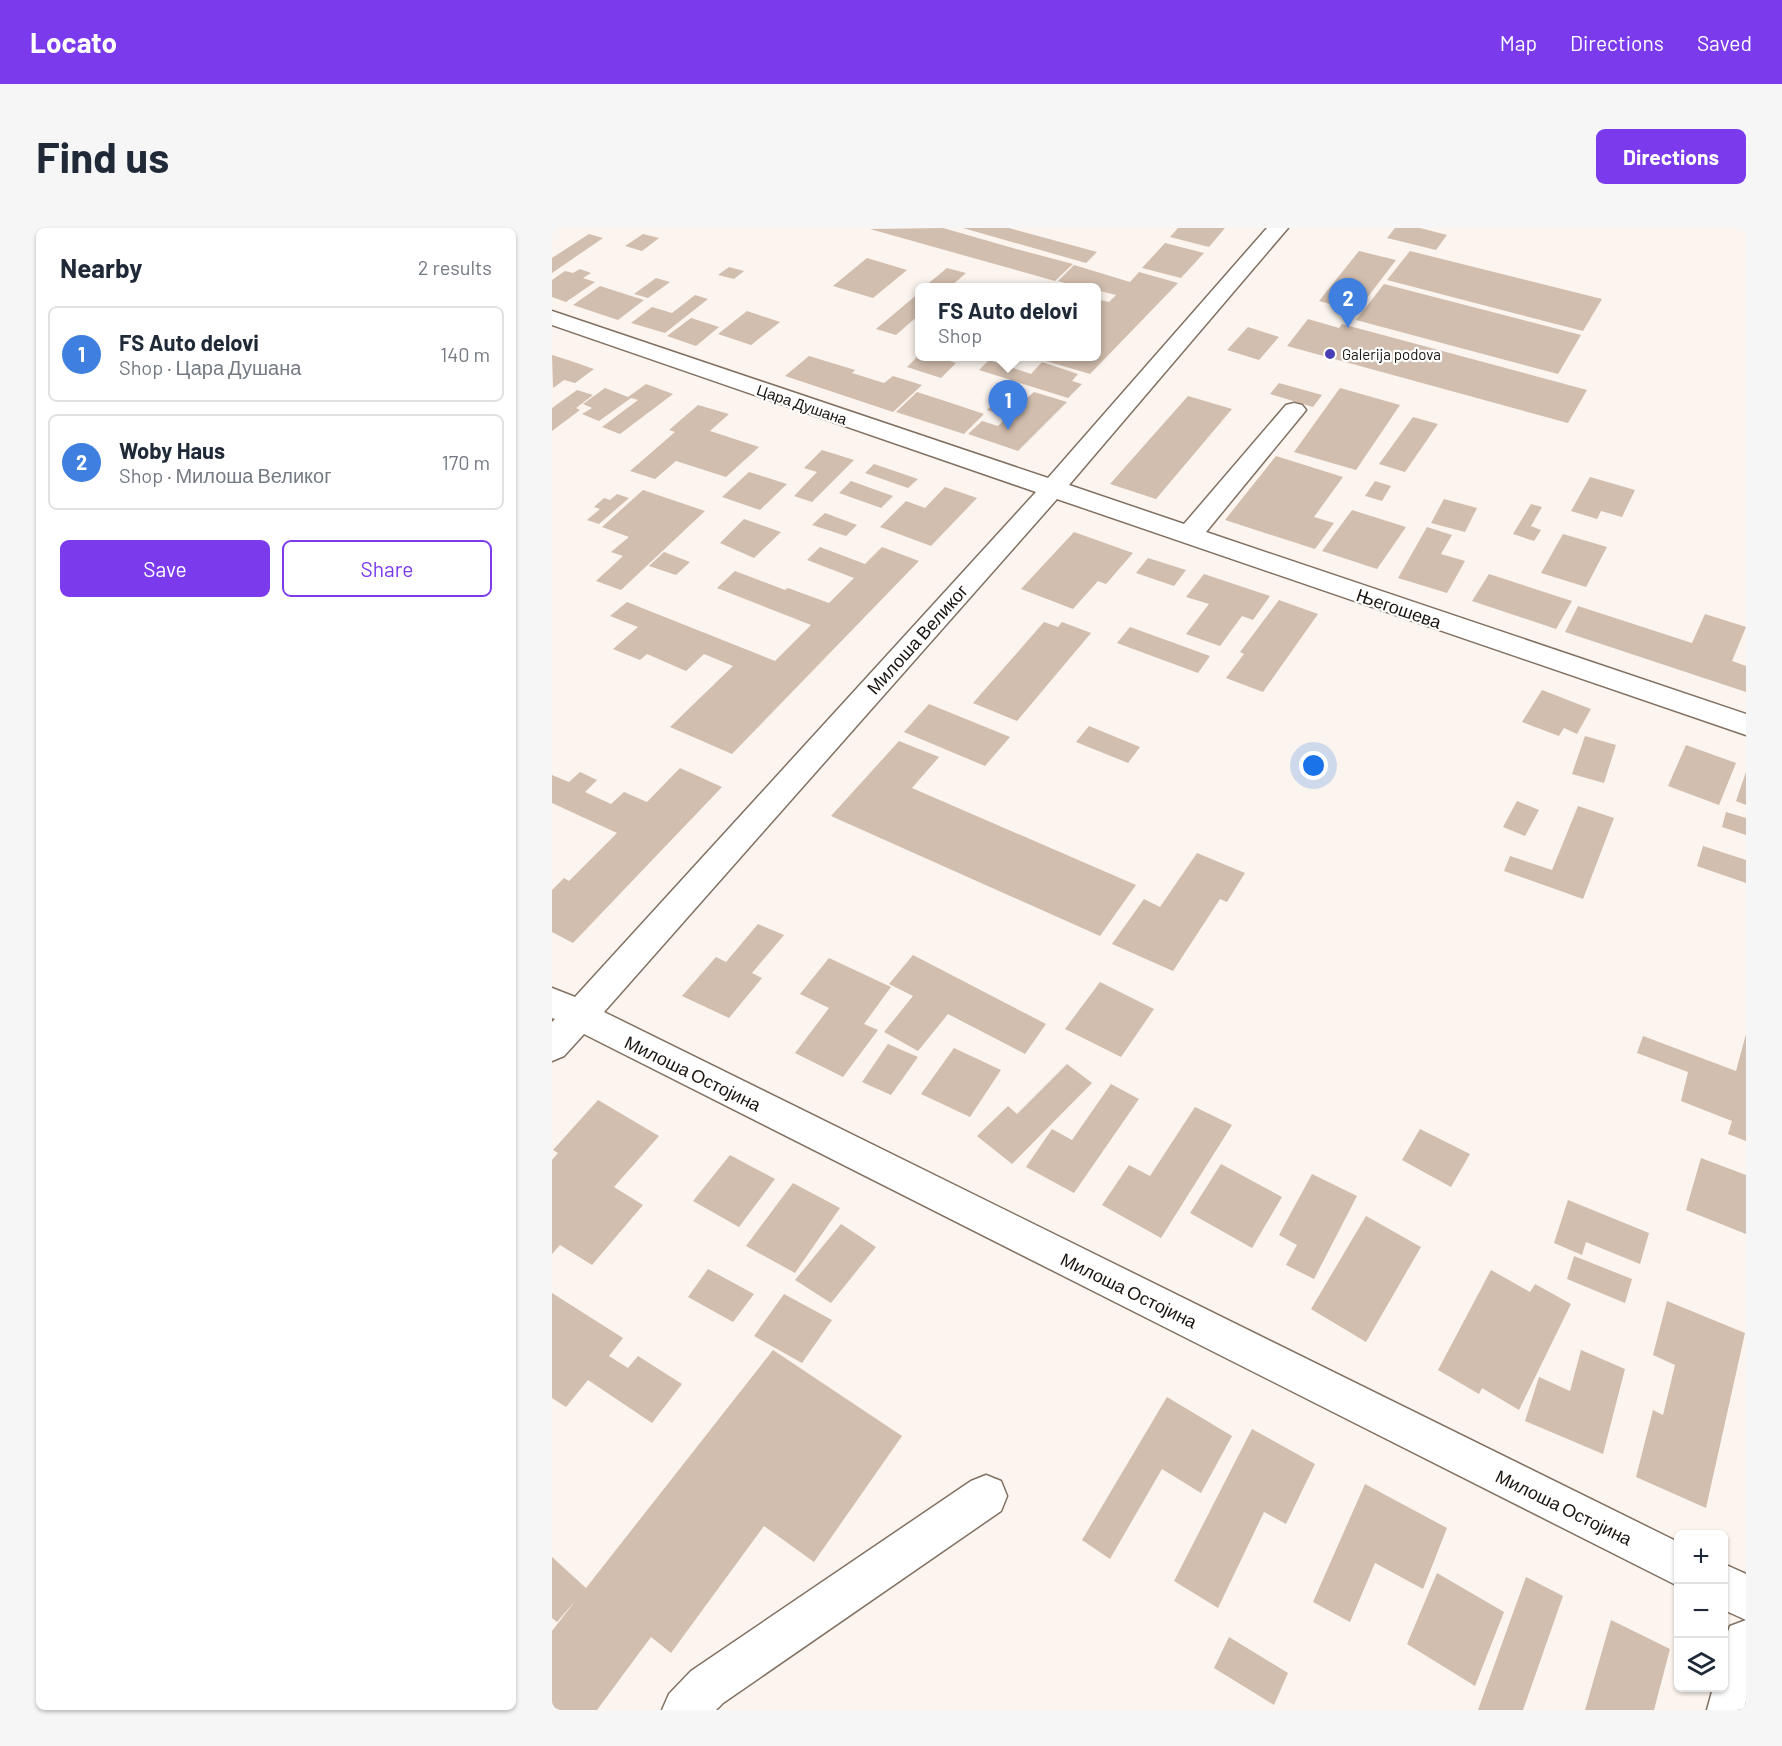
<!DOCTYPE html>
<html lang="en">
<head>
<meta charset="utf-8">
<style>
  :root { --surface:#fff; --page:#f6f6f7; --text:#1f2937; --muted:#747a83; --line:#e0e1e3; --accent:#7c3aed }
  body { margin:0; font-family:Barlow,sans-serif; background:var(--page); color:var(--text) }
  .controls { position:absolute; right:18px; bottom:18px; display:grid; overflow:hidden; border-radius:9px; box-shadow:0 2px 4px #0004 }
  .controls button { width:54px; height:54px; display:grid; place-items:center; padding:0; border:0; border-bottom:2px solid var(--line); background:var(--surface); color:var(--text); font:30px sans-serif }
  .you { position:absolute; left:762px; top:538px; width:21px; height:21px; margin:-15px; border:4px solid #fff; border-radius:50%; background:#1a73e8; box-shadow:0 0 0 9px #1a73e833 }
  .badge { display:grid; place-items:center; width:39px; height:39px; border-radius:50%; background:var(--accent); color:#fff; font-size:20px; font-weight:700 }
  .pin { position:absolute; translate:-50% -50px; filter:drop-shadow(0 2px 3px #0008) }
  .pin::after { content:''; position:absolute; top:32px; width:21px; height:18px; background:inherit; clip-path:polygon(0 0,100% 0,50% 100%) }
  .popup { position:absolute; left:363px; top:55px; width:186px; height:78px; box-sizing:border-box; display:grid; place-content:center; border-radius:9px; background:var(--surface); filter:drop-shadow(0 2px 4px #0005); font-size:20px; white-space:nowrap; color:var(--muted) }
  .popup b { font-size:22px; color:var(--text) }
  .popup::after { content:''; position:absolute; left:50%; top:100%; margin-left:-12px; border:12px solid transparent; border-top-color:var(--surface) }
  .list { margin:0; padding:0; list-style:none }
  h2 { display:flex; justify-content:space-between; align-items:center; height:78px; margin:0; padding:0 24px; font-size:26px }
  h2 small { font-size:20px; font-weight:400; color:var(--muted) }
  .list li { display:grid; grid-template-columns:39px 1fr auto; gap:18px; align-items:center; box-sizing:border-box; height:96px; margin:0 12px 12px; padding:0 12px; border:2px solid var(--line); border-radius:9px }
  .list b { display:block; font-size:22px; white-space:nowrap }
  .list p { margin:0; font-size:20px; white-space:nowrap; color:var(--muted) }
  .list em { font-size:20px; font-style:normal; color:var(--muted) }
  .actions { display:flex; gap:12px; padding:18px 24px }
  .actions a { flex:1; padding:14px 0; border:2px solid var(--accent); border-radius:9px; text-align:center; font-size:21px; color:var(--accent) }
  .actions .main { background:var(--accent); color:#fff }
  .icon { flex:none; width:33px; height:33px; fill:none; stroke:currentColor; stroke-width:2; stroke-linecap:round; stroke-linejoin:round }
  .map { position:relative; flex:none; width:1194px; height:1482px; overflow:hidden; border-radius:9px }
  header { display:flex; align-items:center; gap:36px; box-sizing:border-box; height:84px; padding:0 30px; background:var(--accent); color:#fff }
  header strong { font-size:28px }
  nav { display:flex; gap:33px; margin-inline-start:auto; font-size:21px }
  .intro { display:flex; align-items:center; justify-content:space-between; box-sizing:border-box; height:144px; padding:0 36px }
  h1 { margin:0; font-size:42px }
  .button { padding:15px 27px; border-radius:9px; background:var(--accent); color:#fff; font-size:21px; font-weight:700 }
  main { display:flex; gap:36px; padding:0 36px }
  aside { flex:1; background:var(--surface); border-radius:9px; box-shadow:0 2px 4px #0004 }
  .map>svg:first-child { display:block }
  .building { fill:#d2beae }
  .lines { fill:none; stroke-linecap:round; stroke-linejoin:round }
  .minor-casing { stroke:#827162; stroke-width:3 }
  .minor { fill:#fff; fill-rule:evenodd }
  .poi-dot { fill:#483fb6; stroke:#fff; stroke-width:2 }
  .labels { text-anchor:middle; dominant-baseline:central; stroke-width:4.5; stroke-linejoin:round; paint-order:stroke }
  .far-poi-label { font-size:15px; fill:#1a130e; stroke:#fff; text-anchor:start }
  .far-street-label { font-size:15px; fill:#1a130e; stroke:#fff }
  .street-label { font-size:18px; fill:#1a130e; stroke:#fff }
</style>
</head>
<body>
<header>
<strong>Locato</strong>
<nav><a>Map</a><a>Directions</a><a>Saved</a></nav>
</header>
<div class="intro"><h1>Find us</h1><a class="button">Directions</a></div>
<main>
<aside>
<h2>Nearby<small>2 results</small></h2>
<ul class="list">
<li><span class="badge" style="background:#3f7fe0">1</span><div><b>FS Auto delovi</b><p>Shop · Цара Душана</p></div><em>140 m</em></li>
<li><span class="badge" style="background:#3f7fe0">2</span><div><b>Woby Haus</b><p>Shop · Милоша Великог</p></div><em>170 m</em></li>
</ul>
<div class="actions"><a class="main">Save</a><a>Share</a></div>
</aside>
<div class="map">
<svg width="1194" height="1482" viewBox="0 0 1194 1482">
  <rect width="100%" height="100%" fill="#fcf4ee"/>
  <!-- building -->
  <path class="building" d="M391 0 468 22 521 36 503 53 318 1Z
    M411 0H457L545 24 534 35Z
    M626 0H673L657 19 618 9Z
    M843 0H868L895 7 884 22 835 10Z
    M37 6 51 10 0 45V30Z
    M91 6 107 10 90 23 73 18Z
    M613 15 652 25 629 50 590 40Z
    M807 23 844 32 805 83 767 73Z
    M858 23 1050 71 1031 103 835 52Z
    M315 30 355 42 321 70 281 58Z
    M522 37 578 54 587 44 626 55 538 146 494 133 499 128H544V96L549 91 544 90V71L557 74 564 67 544 62V59H528L506 53Z
    M177 39 192 43 182 51 166 47Z
    M395 40 414 45 398 59H372Z
    M28 41 39 45 31 50 43 54 14 74 0 69V52L13 43 21 45Z
    M104 50 118 54 96 70 82 66Z
    M832 56 1029 107 1006 146 804 92Z
    M48 58 92 72 66 92 21 77Z
    M368 64V86L344 107 324 101Z
    M143 67 156 71 113 105 79 95 100 79 120 85Z
    M195 83 228 94 199 117 166 106Z
    M139 90 167 99 144 118 115 108Z
    M756 91 787 100 790 96 1035 162 1016 195 735 118Z
    M696 99 727 109 707 132 675 122Z
    M0 127 16 132 42 141 23 155 12 152 1 160Z
    M257 128 303 142 300 145 332 155 341 148 370 157 341 184 233 148Z
    M366 128H382L404 135 389 150 355 139Z
    M437 132 479 146 490 134 526 146 520 153 530 156 516 170 427 142Z
    M727 155 770 167 761 179 718 166Z
    M94 156 121 166 68 206 50 199 86 172 79 170 47 193 30 186 40 180 31 176 53 160 76 169Z
    M788 160 848 177 804 242 742 224Z
    M25 162 41 167 24 180 28 182 0 203V180Z
    M455 163 475 170 482 164 515 174 466 223 416 206 430 193 446 198 455 189 435 182Z
    M365 164 393 173 432 186 412 206 344 184Z
    M636 168 680 181 604 271 558 256Z
    M146 177 177 186 158 203 207 219 174 249 124 233 103 251 78 243 123 204 117 202Z
    M861 189 886 196 853 244 827 236Z
    M270 222 302 232 260 274 242 268 265 244 252 240Z
    M724 228 791 249 762 289 782 295 763 321 673 292Z
    M322 236 366 251 356 260 313 245Z
    M197 244 235 256 208 282 170 269Z
    M1038 249 1083 262 1070 289 1049 283 1045 291 1019 283Z
    M299 253 341 268 329 280 287 265Z
    M823 253 839 258 830 273 813 268Z
    M393 259 425 270 379 318 328 299 354 273 373 280Z
    M91 262 153 283 69 362 44 353 71 328 59 324 77 309 50 299Z
    M65 266 77 270 47 296 35 292 48 281 42 279 52 270 58 272Z
    M892 271 925 280 913 304 879 295Z
    M979 276 990 279 979 298 989 302 982 313 961 306Z
    M800 282 854 299 825 341 770 323Z
    M273 285 305 297 294 308 260 297Z
    M192 291 229 304 202 330 168 315Z
    M875 299 900 307 889 326 913 333 895 365 846 350Z
    M522 304 581 325 554 356 546 353 521 381 469 361Z
    M1011 306 1055 319 1034 359 989 345Z
    M268 319 313 336 330 319 367 333 180 526 118 499 181 438 152 426 134 443 95 426 88 432 61 421 86 399 58 388 75 374 223 433 259 397 165 360 183 343 233 362 236 360 277 375 302 350 255 332Z
    M112 324 138 334 124 347 97 338Z
    M596 330 634 342 622 358 584 345Z
    M652 346 718 368 701 392 690 388 668 418 634 406 657 376 634 369Z
    M937 346 1020 373 1004 401 920 373Z
    M727 372 766 386 711 464 674 450 692 426 688 424Z
    M1026 378 1140 415 1153 386 1194 399 1180 433 1194 438V464L1013 404Z
    M492 394 506 399 510 394 539 405 465 493 421 475Z
    M578 399 658 428 646 445 565 415Z
    M990 462 1039 481 1025 506 1012 500 1007 508 970 494Z
    M377 476 458 509 433 538 352 504Z
    M537 498 588 519 576 535 524 514Z
    M1033 508 1064 517 1052 555 1020 546Z
    M347 513 387 529 360 560 584 657 548 708 279 588Z
    M1134 517 1184 535 1167 577 1116 558Z
    M128 540 170 559 21 715 0 704V662L12 650 17 653 65 605 0 575V547L17 554 28 544 45 552 33 564 59 576 72 564 95 574Z
    M1194 544V577L1184 573Z
    M965 573 987 582 973 608 951 599Z
    M1026 578 1062 590 1031 671 952 643 958 628 1000 642Z
    M1174 584 1194 590V607L1170 599Z
    M1151 618 1194 632V655L1145 638Z
    M645 625 693 645 675 674 668 671 621 743 560 716 592 671 608 679Z
    M206 696 232 707 200 745 210 750 177 790 130 768 164 729 174 734Z
    M361 727 494 796 473 826 396 786 366 823 332 804 361 768 337 756Z
    M277 730 339 759 312 796 326 802 291 849 243 825 277 780 248 766Z
    M548 754 602 781 569 829 513 801Z
    M1194 806V913L1176 906 1180 893 1129 873 1136 844 1085 825 1091 808 1184 843Z
    M336 816 366 829 339 867 310 854Z
    M402 820 449 842 418 889 369 866Z
    M515 836 540 855 460 936 425 908 456 878 465 886Z
    M559 856 587 871 522 965 474 939 500 901 520 912Z
    M46 872 107 908 62 959 91 977 40 1037 8 1017 0 1026V932L6 925 1 922Z
    M643 879 680 897 609 1010 550 977 577 937 598 948Z
    M868 901 918 926 899 959 850 932Z
    M178 927 223 951 187 999 141 973Z
    M1149 930 1194 947V1006L1134 982Z
    M669 936 730 969 700 1020 638 985Z
    M760 946 805 968 762 1051 734 1037 745 1017 727 1007Z
    M241 955 288 980 243 1045 194 1018Z
    M1016 972 1097 1005 1088 1036 1034 1014 1030 1027 1002 1015Z
    M814 988 869 1019 814 1114 759 1081Z
    M289 996 324 1019 279 1075 243 1052Z
    M1022 1028 1080 1051 1073 1075 1015 1051Z
    M156 1041 202 1066 181 1094 136 1069Z
    M939 1042 978 1064 983 1056 1019 1076 967 1182 930 1160 927 1166 886 1142Z
    M0 1065 71 1110 57 1128 76 1140 86 1128 130 1156 100 1195 36 1152 14 1179 0 1170Z
    M232 1066 280 1092 250 1135 202 1108Z
    M1115 1073 1193 1105 1154 1280 1084 1249 1101 1182 1111 1187 1123 1137 1101 1127Z
    M221 1122 350 1208 262 1334 212 1298 119 1425 99 1409 45 1482H0V1403L24 1372 5 1394 0 1390V1329L34 1360Z
    M1029 1122 1073 1141 1051 1226 973 1193 987 1149 1018 1163Z
    M615 1169 680 1208 649 1265 610 1241 558 1331 530 1312Z
    M700 1201 763 1236 734 1296 712 1284 666 1380 622 1353Z
    M813 1256 895 1300 871 1361 823 1335 798 1394 761 1374Z
    M885 1345 952 1384 923 1458 855 1416Z
    M974 1349 1011 1368 971 1482H926Z
    M1059 1392 1118 1421 1102 1482H1033Z
    M677 1409 736 1445 722 1477 662 1440Z"/>
  <g class="lines">
    <!-- minor casing -->
    <g class="minor-casing">
      <path id="minor" d="M715 0H736L517 257 632 296 734 177 742 175 750 177 754 182 750 187 654 304 1194 486V507L505 271 52 784 1126 1314V1358L32 806 12 828 0 833V794L3 791 0 790V760L23 769 484 264 0 97V83L496 250Z
        M434 1247 449 1253 455 1268 449 1283 171 1475 164 1482H110L117 1466 139 1443 419 1253Z
        M1172 1336 1194 1346V1392L1172 1382Z
        M1194 1392V1482H1155L1161 1460H1172V1415L1178 1398Z"/>
    </g>
    <!-- minor -->
    <use href="#minor" class="minor"/>
  </g>
  <!-- markers -->
  <circle class="poi-dot" cx="778" cy="126" r="6"/>
  <g class="labels">
    <!-- far-poi labels -->
    <g class="far-poi-label">
      <text x="790" y="126">Galerija podova</text>
    </g>
    <!-- far-street labels -->
    <g class="far-street-label">
      <text transform="translate(250 176) rotate(19)">Цара Душана</text>
    </g>
    <!-- street labels -->
    <g class="street-label">
      <text transform="translate(847 380) rotate(19)">Његошева</text>
      <text transform="translate(365 411) rotate(-48)">Милоша Великог</text>
      <text transform="translate(141 845) rotate(26)">Милоша Остојина</text>
      <text transform="translate(577 1062) rotate(26)">Милоша Остојина</text>
      <text transform="translate(1012 1279) rotate(26)">Милоша Остојина</text>
    </g>
  </g>
</svg>
<div class="controls">
<button>+</button>
<button>−</button>
<button><svg class="icon" aria-label="layers" viewBox="0 0 24 24"><path d="M12 4l9 5-9 5-9-5zM3 14l9 5 9-5"/></svg></button>
</div>
<div class="you"></div>
<div class="pin badge" style="left:456px;top:202px;background:#3f7fe0">1</div>
<div class="popup"><b>FS Auto delovi</b>Shop</div>
<div class="pin badge" style="left:796px;top:100px;background:#3f7fe0">2</div>
</div>
</main>
</body>
</html>
